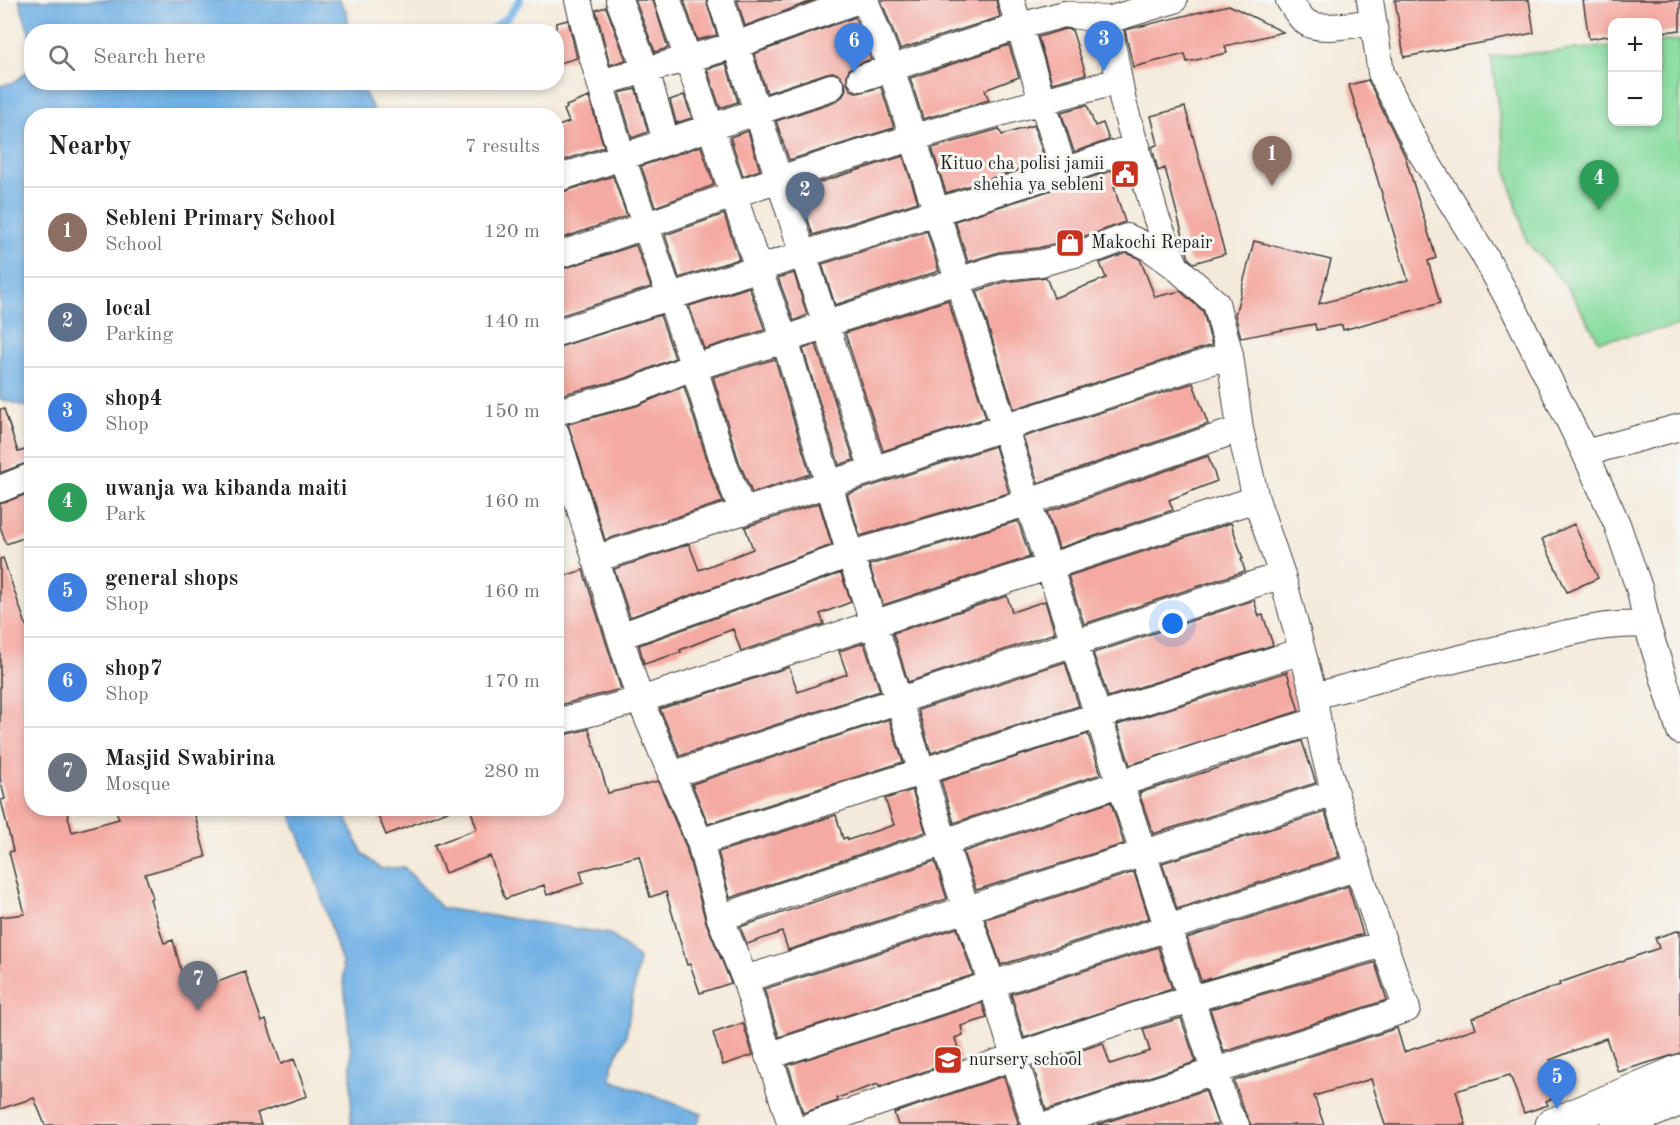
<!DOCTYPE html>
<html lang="en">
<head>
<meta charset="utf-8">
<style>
  :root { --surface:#fff; --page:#f6f6f6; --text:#222; --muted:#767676; --line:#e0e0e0; --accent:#0b8043 }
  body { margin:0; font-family:"Old Standard TT",serif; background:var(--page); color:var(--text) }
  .controls { position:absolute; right:18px; top:18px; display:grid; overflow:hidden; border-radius:12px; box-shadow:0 3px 9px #0003 }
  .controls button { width:54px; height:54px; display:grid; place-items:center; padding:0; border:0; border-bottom:2px solid var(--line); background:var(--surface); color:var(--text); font:30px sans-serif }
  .you { position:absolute; left:1173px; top:624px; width:21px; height:21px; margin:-15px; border:4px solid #fff; border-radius:50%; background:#1a73e8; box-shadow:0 0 0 9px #1a73e833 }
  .badge { display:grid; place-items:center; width:39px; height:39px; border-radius:50%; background:var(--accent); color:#fff; font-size:20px; font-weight:700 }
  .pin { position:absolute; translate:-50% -50px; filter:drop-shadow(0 2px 3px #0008) }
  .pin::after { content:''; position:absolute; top:32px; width:21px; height:18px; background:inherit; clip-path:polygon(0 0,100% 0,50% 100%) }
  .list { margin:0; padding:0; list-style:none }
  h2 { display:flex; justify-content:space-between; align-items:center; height:78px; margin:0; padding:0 24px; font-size:26px }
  h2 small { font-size:20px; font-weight:400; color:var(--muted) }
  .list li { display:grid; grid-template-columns:39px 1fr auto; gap:18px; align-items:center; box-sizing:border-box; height:90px; padding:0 24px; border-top:2px solid var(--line) }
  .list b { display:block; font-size:22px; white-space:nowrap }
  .list p { margin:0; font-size:20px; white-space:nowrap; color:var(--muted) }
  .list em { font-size:20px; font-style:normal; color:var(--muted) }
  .icon { flex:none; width:33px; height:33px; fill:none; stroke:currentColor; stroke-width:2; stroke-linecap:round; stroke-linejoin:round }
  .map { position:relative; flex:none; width:1680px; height:1125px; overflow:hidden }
  .search { position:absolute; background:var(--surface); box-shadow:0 3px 9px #0003; left:24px; top:24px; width:540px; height:66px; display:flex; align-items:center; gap:15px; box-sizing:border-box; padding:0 21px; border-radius:24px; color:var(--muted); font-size:22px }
  .panel { position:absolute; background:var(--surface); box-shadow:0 3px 9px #0003; left:24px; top:108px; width:540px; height:708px; border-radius:24px }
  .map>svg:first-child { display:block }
  .green { fill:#87dc9f; stroke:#527c5e; stroke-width:1.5 }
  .water { fill:#71b0e4; stroke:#466680; stroke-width:1.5 }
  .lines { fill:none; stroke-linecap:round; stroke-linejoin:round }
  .stream { stroke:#71b0e4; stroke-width:8 }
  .building { fill:#f4aaa2 }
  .minor-casing { stroke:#3c3b39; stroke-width:28 }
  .secondary-casing { stroke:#3c3b39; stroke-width:35 }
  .minor { stroke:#fff; stroke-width:26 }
  .secondary { stroke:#fff; stroke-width:33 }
  .labels { text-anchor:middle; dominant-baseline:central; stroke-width:6; stroke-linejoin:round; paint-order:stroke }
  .poi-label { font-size:18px; fill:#1c1c1c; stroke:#f6f6f2; text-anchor:start }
</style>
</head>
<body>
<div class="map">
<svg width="1680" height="1125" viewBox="0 0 1680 1125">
  <rect width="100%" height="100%" fill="#f6f6f2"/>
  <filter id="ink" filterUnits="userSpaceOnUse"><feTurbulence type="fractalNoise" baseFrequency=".0167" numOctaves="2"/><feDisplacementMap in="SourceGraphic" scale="12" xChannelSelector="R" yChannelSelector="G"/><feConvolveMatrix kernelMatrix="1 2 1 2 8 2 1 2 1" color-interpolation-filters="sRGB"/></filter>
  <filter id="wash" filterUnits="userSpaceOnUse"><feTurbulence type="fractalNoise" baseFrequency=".008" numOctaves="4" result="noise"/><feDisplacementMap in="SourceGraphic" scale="24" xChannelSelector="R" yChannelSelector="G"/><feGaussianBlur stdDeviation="1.35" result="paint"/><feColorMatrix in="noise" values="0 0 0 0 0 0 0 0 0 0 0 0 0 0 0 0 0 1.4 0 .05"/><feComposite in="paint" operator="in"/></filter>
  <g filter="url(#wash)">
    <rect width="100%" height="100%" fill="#f4eadb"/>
    <!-- green -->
    <path class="green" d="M1680 40V326L1599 341 1566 285 1527 242 1508 177 1491 57 1612 46V122H1658V42Z"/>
    <!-- water -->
    <path class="water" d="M19 0H339L347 12 349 31 32 32 31 40Z
      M31 69 32 82 360 83 376 115 32 116 31 408 0 399V86L14 82Z
      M289 809H344L348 822 363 854 381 869 404 867 442 908 610 934 639 959 626 1036 612 1065 611 1080 702 1114 697 1125H351V1052L342 963 317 883Z"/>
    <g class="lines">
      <!-- stream -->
      <path class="stream" d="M487 32 507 18 520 0"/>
    </g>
    <g id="blocks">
      <!-- building -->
      <path class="building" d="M635 0H653L668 48 655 52Z
        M684 0H706L717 35 697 40Z
        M737 0H815L745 26Z
        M881 0H996L1000 17 900 49Z
        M1395 0H1529L1534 33 1404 57Z
        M1583 0H1680V30L1658 33V22H1612V35L1589 39Z
        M1229 5 1283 32 1225 46 1227 53 1187 62 1185 54 1133 67 1125 30Z
        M606 7 626 60 610 65 596 10Z
        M855 17 871 59 850 68 847 74V83L851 90 858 93 881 87 894 128 789 160 776 121 836 101 843 96 846 89 845 83 840 75 833 72 827 73 767 93 754 54Z
        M568 20 577 58 556 64V23Z
        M1065 29 1072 30 1086 74 1052 83 1038 37Z
        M1009 45 1019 77 985 90 989 100 923 119 910 78Z
        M726 63 738 102 720 108 707 69Z
        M1368 80 1405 156 1436 258 1428 261 1440 303 1343 330 1342 325 1316 330 1315 324 1241 338 1235 315 1254 241 1331 260 1319 304 1408 280 1349 85Z
        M636 89 648 132 632 138 619 93Z
        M684 95 692 118 676 123 670 100Z
        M589 97 604 147 556 163V127L569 122 564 110 567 108 566 106Z
        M1087 105 1095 126 1103 123 1109 140 1074 152 1061 112Z
        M1185 107 1225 254 1194 263 1189 259 1165 168 1158 171 1152 147 1158 144 1151 116Z
        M1034 125 1045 161 946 193 932 148 999 129 1002 135Z
        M748 131 760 170 743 176 730 137Z
        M701 146 714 185 655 207 641 166Z
        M903 156 918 202 813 235 798 189Z
        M1126 166 1130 181 1114 187 1125 222 1093 234 1038 248 999 252 968 262 955 221Z
        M613 176 627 216 560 239 556 232V194Z
        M724 214 739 259 679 278 665 235Z
        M927 231 939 271 835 305 822 264Z
        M636 245 651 287 556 317V271Z
        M1127 253 1140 259 1155 297 1180 291 1203 311 1212 345 1014 409 977 291 1004 282 1046 277 1054 298 1106 278 1100 263Z
        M794 273 807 315 794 321 778 278Z
        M749 287 765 330 704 349 689 306Z
        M948 300 986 418 883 451 845 333Z
        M660 315 675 358 627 378 556 396V348Z
        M816 344 854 460 839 465 803 349Z
        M775 359 810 474 752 493 739 462 713 377Z
        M1193 383 1208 424 1038 483 1023 437Z
        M684 386 711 472 723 502 605 540 568 424 636 406Z
        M0 409H4L18 452 32 448V461L0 473Z
        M995 446 1009 493 860 536 847 494Z
        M1208 456 1217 481 1169 500 1173 510 1059 548 1047 512Z
        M32 492V535L6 544 0 526V504Z
        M819 503 832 545 630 617 614 569 689 544 699 570 753 549 745 527Z
        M1018 521 1030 557 883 605 869 565Z
        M1231 523 1243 559H1241L1245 571 1084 624 1068 576Z
        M1574 524 1598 578 1567 592 1542 539Z
        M3 558 27 628 32 627V808H66L72 832 119 819 115 808H193L206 857 145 874 153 898 150 899 164 943 173 940 187 993 245 972 262 1022 266 1020 281 1064 294 1059 307 1096 257 1113 261 1125H45L34 1098 0 1109V917L25 914 9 852 13 851 1 800 5 799 0 778V559Z
        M583 570 621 689 556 706V579Z
        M841 573 851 602 820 614 824 624 741 651 733 629 680 650 681 652 644 664 639 645Z
        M1007 596 1012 612 1045 601 1055 633 908 682 893 633Z
        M1254 600 1259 616 1263 615 1273 645 1108 697 1093 653Z
        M864 643 880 691 680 756 660 709 789 667 798 692 847 674 839 651Z
        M1065 662 1079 706 931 753 918 710Z
        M1287 672 1299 711 1130 765 1117 725Z
        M889 719 903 762 708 824 692 784Z
        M589 729 608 793 658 781 659 783 686 847 706 922 731 983 700 993 690 964 687 965 666 892 650 897 639 856 580 871 584 883 547 895 544 885 505 899 490 856 445 873 434 845 477 829 470 808H556V737Z
        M1088 734 1101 774 954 823 941 781Z
        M1302 741 1316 783 1153 834 1139 793Z
        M912 790 926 832 730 898 718 852 836 815 843 839 847 837 848 840 894 825 885 799Z
        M1111 802 1124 844 976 890 963 852Z
        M375 808H449L450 810 386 835Z
        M1325 812 1339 857 1177 909 1162 863Z
        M935 861 947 899 788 950 782 932 747 944 740 927Z
        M1134 872 1149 918 1001 965 985 919Z
        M1348 886 1363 934 1201 981 1187 938Z
        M957 928 973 975 779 1037 764 989Z
        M1680 930V1053L1618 1072 1606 1038 1550 1060 1563 1094 1546 1101 1548 1105 1524 1113 1510 1075 1456 1091 1466 1125H1385L1371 1079 1314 1096 1324 1125H1251L1242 1106 1234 1081 1397 1028 1404 1052 1476 1028 1472 1018 1560 985 1559 983 1659 948 1655 938Z
        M1158 947 1172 989 1024 1038 1011 994Z
        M1373 963H1375L1387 1000 1224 1052 1210 1009Z
        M982 1003 987 1018 961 1026 963 1035 955 1038 961 1059 879 1087 878 1084 837 1098 838 1101 803 1113 788 1065Z
        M1181 1018 1196 1062 1046 1110 1033 1066 1103 1043 1110 1064 1150 1051 1143 1029Z
        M743 1023 753 1055 723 1065 713 1033Z
        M1004 1076 1019 1125H898L894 1113Z
        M1205 1090 1218 1125H1097Z"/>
    </g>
  </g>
  <g filter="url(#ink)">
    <use href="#blocks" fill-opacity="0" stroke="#3c3b39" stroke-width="1.5"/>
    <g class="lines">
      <!-- minor casing -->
      <g class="minor-casing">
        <path id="minor" d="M578 0 592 55 622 157 694 367 725 467 743 512
          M619 0 646 70 666 142
          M668 0 758 268 785 340 850 554 874 624 966 909 992 984 1035 1125
          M721 0 873 470
          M865 0 891 68 1028 502 1228 1112 1236 1125
          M1011 0 1064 171
          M1174 0 1108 20 1123 102 1156 217 1176 267 1216 303 1230 355 1240 429 1256 499 1282 575 1314 696C1386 677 1457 658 1529 642 1569 633 1606 622 1647 625L1680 731
          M1289 0C1294 8 1301 21 1311 25 1328 30 1355 24 1373 22
          M1370 0 1381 73 1418 148 1483 253 1516 313 1585 453 1617 524 1640 591 1647 625
          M861 78 1020 26 1064 14 1108 20
          M600 83 736 45 858 0
          M556 179 831 87
          M556 256C631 232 705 204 779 179 891 143 1005 110 1119 81
          M556 333 1064 171 1137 146
          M556 412 632 392 684 370 785 340 840 319 1001 267 1041 263 1098 248 1127 237 1147 246 1176 267
          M556 433 640 700 700 842 720 918 745 979 791 1125
          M1585 453 1680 427
          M0 489 32 476
          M595 559 1230 355
          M620 636 842 557 1020 505 1240 429
          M556 722 640 700 1256 499
          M671 775 1282 575
          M700 842 1302 651
          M720 918 785 895 1206 755 1317 721
          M745 979 1334 793
          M768 1056 1358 867
          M812 1125 1153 1010 1383 944
          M1048 1125 1407 1009C1388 956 1369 902 1352 848 1336 798 1320 748 1314 696"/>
      </g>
      <!-- secondary casing -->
      <g class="secondary-casing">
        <path id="secondary" d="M1552 1125 1680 1071
          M1618 1125 1680 1099"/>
      </g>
      <!-- minor -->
      <use href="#minor" class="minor"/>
      <!-- secondary -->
      <use href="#secondary" class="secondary"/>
    </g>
  </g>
  <!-- icons -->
  <defs>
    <g id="civic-square" transform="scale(1.5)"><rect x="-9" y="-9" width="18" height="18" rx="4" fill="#c8321e" stroke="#f6f6f2"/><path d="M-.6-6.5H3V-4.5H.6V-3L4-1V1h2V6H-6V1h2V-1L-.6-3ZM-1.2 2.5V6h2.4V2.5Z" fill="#fff"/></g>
    <g id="shop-square" transform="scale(1.5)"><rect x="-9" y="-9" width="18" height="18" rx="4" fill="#c8321e" stroke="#f6f6f2"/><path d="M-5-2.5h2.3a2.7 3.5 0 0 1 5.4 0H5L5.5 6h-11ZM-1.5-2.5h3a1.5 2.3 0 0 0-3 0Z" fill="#fff"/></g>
    <g id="school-square" transform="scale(1.5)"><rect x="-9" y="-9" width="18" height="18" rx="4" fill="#c8321e" stroke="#f6f6f2"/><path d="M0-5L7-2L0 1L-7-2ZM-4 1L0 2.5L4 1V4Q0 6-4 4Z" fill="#fff"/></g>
  </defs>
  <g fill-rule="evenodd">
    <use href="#civic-square" x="1125" y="174"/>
    <use href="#shop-square" x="1070" y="243"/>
    <use href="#school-square" x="948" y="1060"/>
  </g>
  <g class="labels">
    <!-- poi labels -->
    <g class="poi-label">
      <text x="1104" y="164" text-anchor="end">Kituo cha polisi jamii<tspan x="1104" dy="21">shehia ya sebleni</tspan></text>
      <text x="1091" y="243">Makochi Repair</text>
      <text x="969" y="1060">nursery school</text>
    </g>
  </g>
</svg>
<div class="controls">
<button>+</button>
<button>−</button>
</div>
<div class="you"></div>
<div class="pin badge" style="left:1272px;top:186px;background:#8d6e63">1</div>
<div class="pin badge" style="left:805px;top:222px;background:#5c6f8a">2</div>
<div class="pin badge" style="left:1104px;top:71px;background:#3f7fe0">3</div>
<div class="pin badge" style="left:1599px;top:210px;background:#2e9e5b">4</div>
<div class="pin badge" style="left:1557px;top:1109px;background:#3f7fe0">5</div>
<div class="pin badge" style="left:854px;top:73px;background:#3f7fe0">6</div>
<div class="pin badge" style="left:198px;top:1011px;background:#6b7280">7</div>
<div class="search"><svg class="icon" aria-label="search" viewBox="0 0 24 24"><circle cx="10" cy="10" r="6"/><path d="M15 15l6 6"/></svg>Search here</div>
<section class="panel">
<h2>Nearby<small>7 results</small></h2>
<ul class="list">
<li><span class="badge" style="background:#8d6e63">1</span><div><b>Sebleni Primary School</b><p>School</p></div><em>120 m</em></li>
<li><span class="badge" style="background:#5c6f8a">2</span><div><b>local</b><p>Parking</p></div><em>140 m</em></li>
<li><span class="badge" style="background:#3f7fe0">3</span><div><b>shop4</b><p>Shop</p></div><em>150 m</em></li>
<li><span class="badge" style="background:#2e9e5b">4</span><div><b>uwanja wa kibanda maiti</b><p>Park</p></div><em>160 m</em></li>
<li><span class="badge" style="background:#3f7fe0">5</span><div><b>general shops</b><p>Shop</p></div><em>160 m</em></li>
<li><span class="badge" style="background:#3f7fe0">6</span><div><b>shop7</b><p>Shop</p></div><em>170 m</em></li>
<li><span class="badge" style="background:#6b7280">7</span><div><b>Masjid Swabirina</b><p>Mosque</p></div><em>280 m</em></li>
</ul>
</section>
</div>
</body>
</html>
